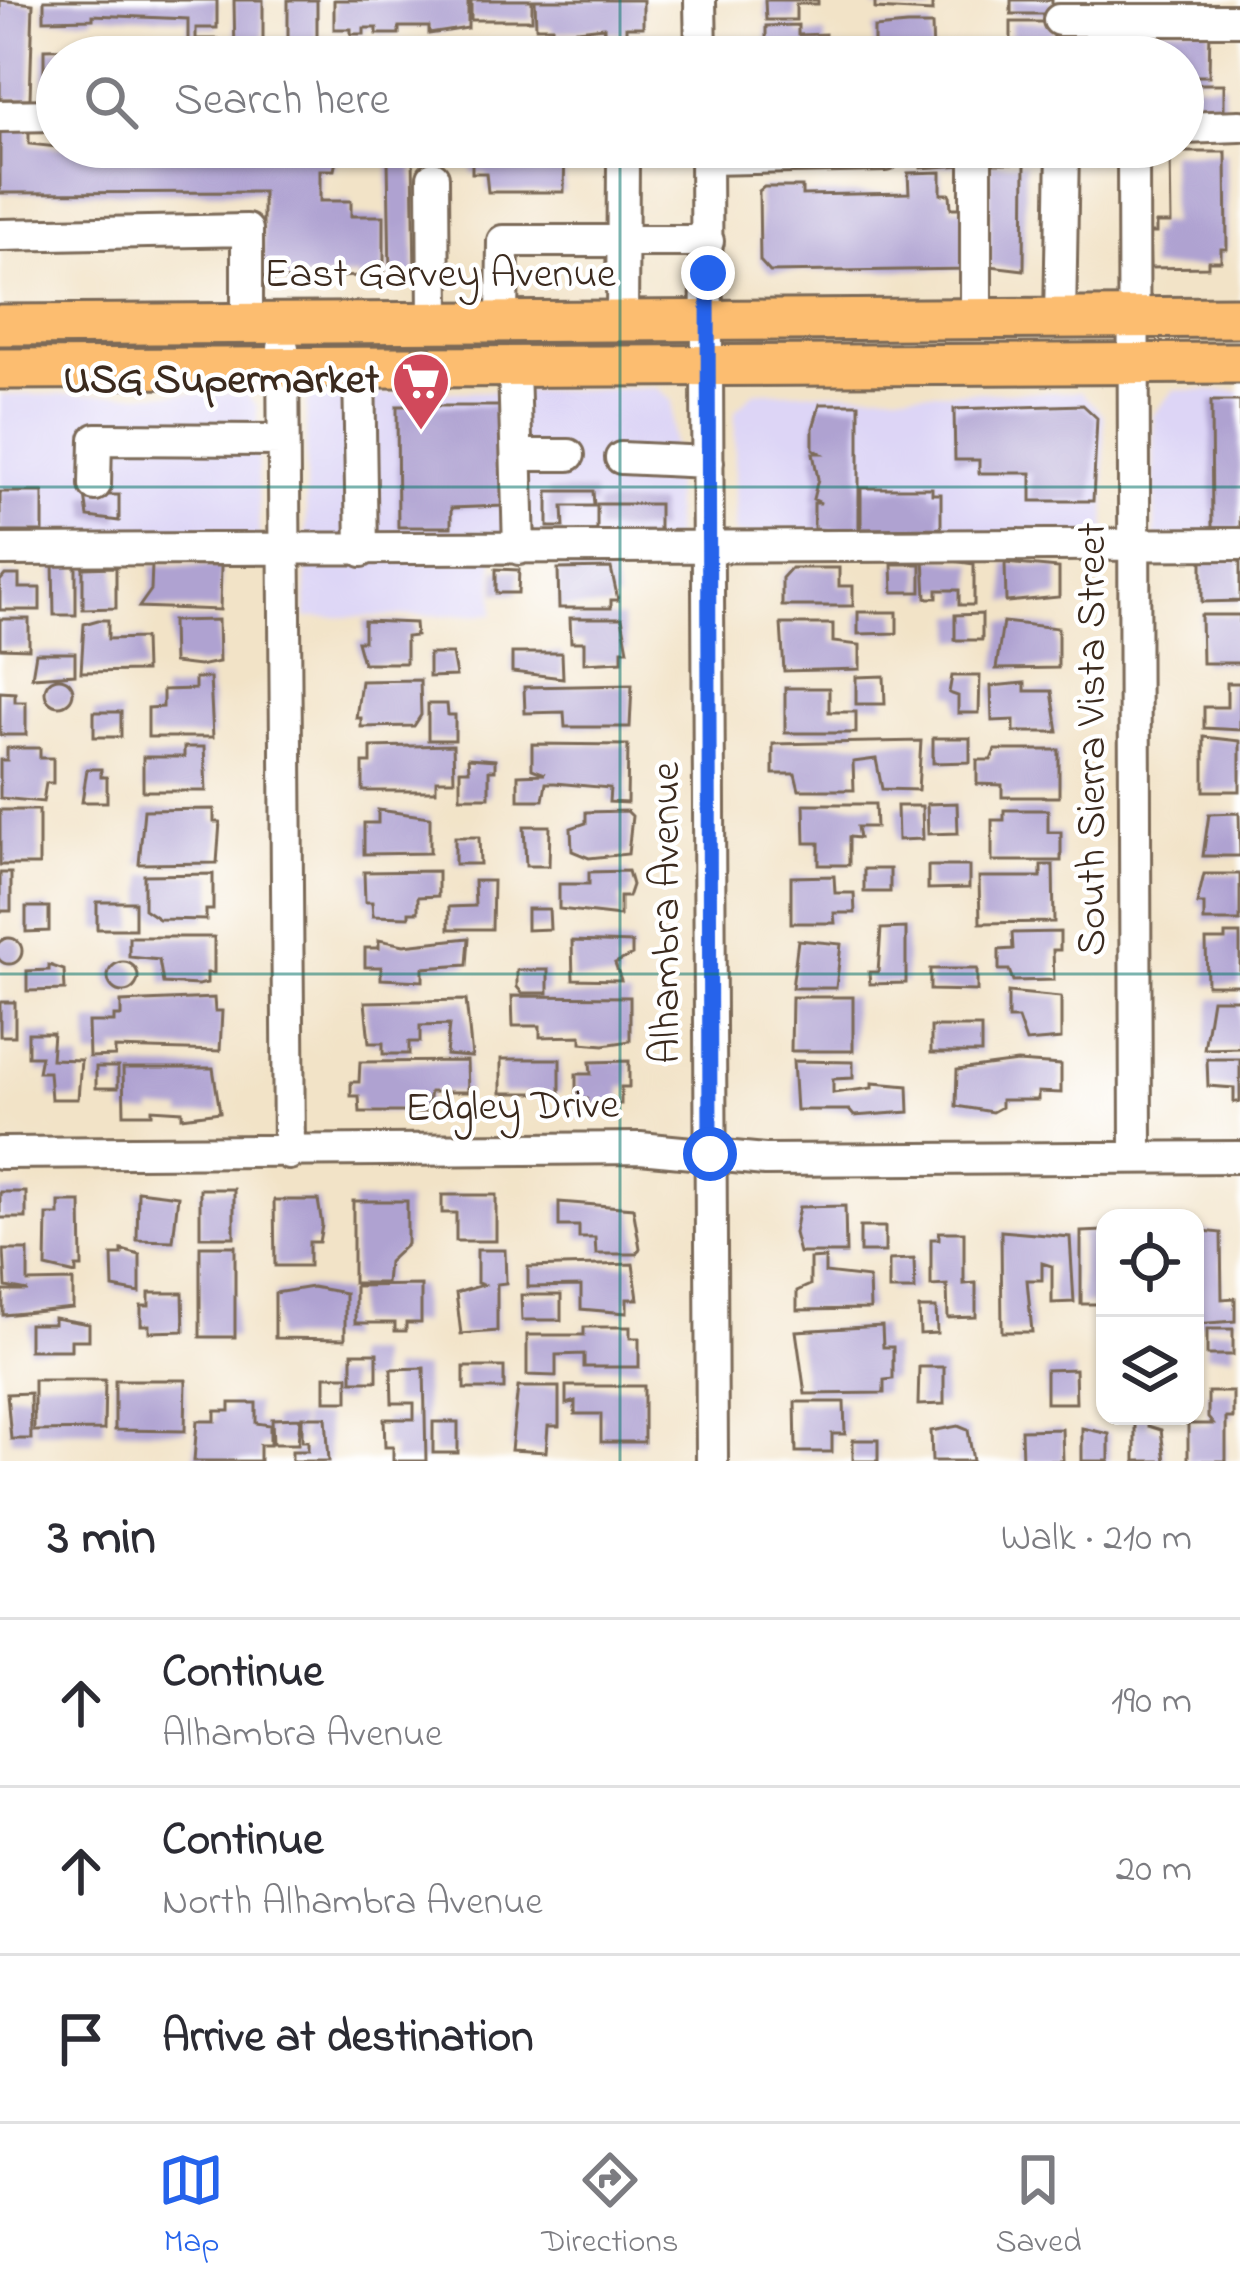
<!DOCTYPE html>
<html lang="en">
<head>
<meta charset="utf-8">
<style>
  :root { --surface:#fff; --page:#f2f2f3; --text:#2b2b33; --muted:#7c7c81; --line:#e1e1e2; --accent:#2563eb }
  body { margin:0; font-family:"Indie Flower",sans-serif; background:var(--page); color:var(--text) }
  .controls { position:absolute; right:36px; bottom:36px; display:grid; overflow:hidden; border-radius:24px; box-shadow:0 3px 9px #0004 }
  .controls button { width:108px; height:108px; display:grid; place-items:center; padding:0; border:0; border-bottom:3px solid var(--line); background:var(--surface); color:var(--text); font:60px sans-serif }
  .stop { position:absolute; width:36px; height:36px; margin:-27px; border:9px solid #2563eb; border-radius:50%; background:#fff }
  .stop.end { background:#2563eb; border-color:#fff; box-shadow:0 3px 12px #0008 }
  .list { margin:0; padding:0; list-style:none }
  h2 { display:flex; justify-content:space-between; align-items:center; height:156px; margin:0; padding:0 48px; font-size:51px }
  h2 small { font-size:39px; font-weight:400; color:var(--muted) }
  .list li { display:grid; grid-template-columns:78px 1fr auto; gap:36px; align-items:center; box-sizing:border-box; height:168px; padding:0 48px; border-top:3px solid var(--line) }
  .list b { display:block; font-size:45px; white-space:nowrap }
  .list p { margin:0; font-size:39px; white-space:nowrap; color:var(--muted) }
  .list em { font-size:39px; font-style:normal; color:var(--muted) }
  .icon { flex:none; width:66px; height:66px; fill:none; stroke:currentColor; stroke-width:2; stroke-linecap:round; stroke-linejoin:round }
  .map { position:relative; flex:none; width:1240px; height:1461px; overflow:hidden }
  .search { position:absolute; background:var(--surface); box-shadow:0 3px 9px #0004; left:36px; right:36px; top:36px; height:132px; display:flex; align-items:center; gap:30px; box-sizing:border-box; padding:0 42px; border-radius:66px; color:var(--muted); font-size:45px }
  .sheet { height:660px; background:var(--surface) }
  nav { display:flex; justify-content:space-around; align-items:center; box-sizing:border-box; height:168px; border-top:3px solid var(--line); background:var(--surface); font-size:33px; color:var(--muted) }
  nav a { display:grid; justify-items:center; gap:6px }
  nav .on { color:var(--accent) }
  .map>svg:first-child { display:block }
  .built { fill:#ddd5f6 }
  .building { fill:#afa2d1 }
  .lines { fill:none; stroke-linecap:round; stroke-linejoin:round }
  .minor-casing { stroke:#7b6b59; stroke-width:36 }
  .major-casing { stroke:#7b6b59; stroke-width:45 }
  .minor { stroke:#fff; stroke-width:30 }
  .major { stroke:#fcbd6f; stroke-width:39 }
  .route { stroke:#2563eb; stroke-width:15 }
  .grid { fill:none; stroke:#0f766e; stroke-width:3; stroke-opacity:0.55 }
  .labels { text-anchor:middle; dominant-baseline:central; stroke-width:9; stroke-linejoin:round; paint-order:stroke }
  .street-label { font-size:42px; fill:#3b2a1e; stroke:#fff }
  .poi-label { font-size:42px; font-weight:bold; fill:#3b2a1e; stroke:#fff; text-anchor:end }
</style>
</head>
<body>
<div class="map">
<svg width="1240" height="1461" viewBox="0 0 1240 1461">
  <rect width="100%" height="100%" fill="#fff"/>
  <filter id="ink" filterUnits="userSpaceOnUse"><feTurbulence type="fractalNoise" baseFrequency=".00833" numOctaves="2"/><feDisplacementMap in="SourceGraphic" scale="24" xChannelSelector="R" yChannelSelector="G"/><feConvolveMatrix kernelMatrix="1 2 1 2 8 2 1 2 1" color-interpolation-filters="sRGB"/></filter>
  <filter id="wash" filterUnits="userSpaceOnUse"><feTurbulence type="fractalNoise" baseFrequency=".004" numOctaves="4" result="noise"/><feDisplacementMap in="SourceGraphic" scale="48" xChannelSelector="R" yChannelSelector="G"/><feGaussianBlur stdDeviation="2.7" result="paint"/><feColorMatrix in="noise" values="0 0 0 0 0 0 0 0 0 0 0 0 0 0 0 0 0 1.4 0 .05"/><feComposite in="paint" operator="in"/></filter>
  <g filter="url(#wash)">
    <rect width="100%" height="100%" fill="#f2e3c7"/>
    <!-- built -->
    <path class="built" d="M657 388 672 401 675 555H493L494 614 306 618V404L312 395Z
      M1174 390 1240 391V537H1155L1153 415Z
      M754 392H1081L1104 415 1106 539 735 535V411Z
      M245 393 257 406 259 540H0V395Z"/>
    <g id="blocks">
      <!-- building -->
      <path class="building" d="M0 0 33 4 30 99H0Z
        M44 0H217V28H196V39H218V57H152V49L188 48V19L93 15V19L44 20Z
        M234 0H263V57H235Z
        M288 0H317V57H288Z
        M334 0H468V28L429 34V27H399V34H377V28H364V34H351V29H334Z
        M471 0H532V20H471Z
        M535 0H643V27H626V33H604V27L552 33V27H536Z
        M765 0H818V4H796V20H766Z
        M875 0H932V12L875 9Z
        M1011 0H1052V14H1011Z
        M1011 22H1053V57H1011Z
        M798 25V35L825 34V57L766 56V26Z
        M907 25H932L933 57H874V28Z
        M1210 27 1209 76H1183V57H1148V28Z
        M1072 28H1139V57H1072Z
        M506 40 520 45V57H491V46H506Z
        M93 48H139V57H57V98L44 99V49Z
        M1183 84H1224V116H1183Z
        M0 125H29V144L57 147H339L334 170H320V201H351V216H384V284H358V276L263 281V192L0 193Z
        M487 147H565L564 192H488L486 173H472V152H487Z
        M921 147H963V165L921 168Z
        M1170 152H1226L1227 249H1221V261H1208V267L1150 268 1149 233H1156V223H1171Z
        M413 157 415 278H390L388 158Z
        M990 163H1025L1024 270 990 266Z
        M941 172V194H950L951 208H969L970 269 770 272 760 261 759 191 764 187H802V195L909 193 908 173Z
        M1211 401H1240V528H1212Z
        M820 404H859V531L814 529V503H821L813 499 818 479 813 453H820L813 449V428Z
        M1083 405 1097 418 1093 501H1031V473H979V460H955L954 409Z
        M397 406H503V506L451 508V527H398Z
        M861 488H932V494H941V528L861 529Z
        M548 491H593L594 506H563L564 527H548Z
        M0 492H43V532H0Z
        M85 495H119V521L88 517Z
        M597 504H659V530L597 531Z
        M924 557 974 564V605H959V590H937V598H926Z
        M1211 559 1240 561V601L1202 602V561Z
        M53 560H76V615H54Z
        M1005 563 1059 568V597L1006 602Z
        M892 564H921V592H893Z
        M152 565 221 566 220 610 139 607 151 590Z
        M116 567V608L83 609V568Z
        M611 568 618 600H611V608H559L558 569Z
        M791 568H839V586H853V606H782V578Z
        M496 569 519 570 518 593H496Z
        M5 575H19V588H40V610H0V581Z
        M858 612H897V633L858 634Z
        M982 614V640H955V615Z
        M1201 615H1240V663H1202Z
        M570 618H622L628 650H622V661L584 663V642H571Z
        M0 619H29V649L0 648Z
        M98 620H108V639L144 638 145 671 81 672 84 624Z
        M218 620 219 662 199 666 173 663 172 621Z
        M364 621 415 623 416 636 406 637V663H363L357 641H364Z
        M1003 622 1058 628V668L996 669Z
        M781 624H833V642L860 645V669L784 671Z
        M36 653H75V674L32 677Z
        M512 653H562L563 678 512 672Z
        M429 654H452L456 676 429 677Z
        M884 676 885 704H856V677Z
        M952 676H980L979 713H958V696L949 693Z
        M195 678H210L213 737H148V708L163 707V690L195 689Z
        M45 692a14 14 0 1 1 28 0a14 14 0 1 1-28 0Z
        M420 680 421 715 414 726 361 727V718H356L361 681Z
        M1025 683V691H1052L1058 732H1014V720L992 721 991 686Z
        M1227 683H1240V730L1204 728V707H1227Z
        M632 685 630 727H565L564 712 525 713 524 687Z
        M785 688H829V712H856V733H785Z
        M0 692 15 693V702H26V735H0Z
        M428 704H447L448 715H455V740H428Z
        M94 712H121V737H94Z
        M1204 737 1240 741V791H1204Z
        M933 738H970V762L933 763Z
        M921 741 918 790 882 789 876 759 853 762 854 790H799L795 774H773V744Z
        M532 744 628 745 627 803 609 802 610 788 555 783H546L543 800H518V775L545 774 532 769Z
        M453 745 454 780H436V791H363V763H371V747Z
        M184 747H204L206 791H143V757H184Z
        M7 748H40V758H53V783H46L43 802 0 798V760H7Z
        M995 750H1059V797H1002V785L977 784V760H991Z
        M468 758 495 760V770H489V797H460V770H469Z
        M87 769H101V777H107V802H82Z
        M957 803 958 833 928 834 927 804Z
        M804 804H875L876 827H857L859 838 849 837V865H819V843H805Z
        M897 806H922L923 839 898 840Z
        M214 809V822H220L217 863 139 864 144 810Z
        M0 810H39V865H0Z
        M378 810 430 817V853L364 854V823H378Z
        M1004 810H1048V832H1061V861H992V820H1004Z
        M627 811 632 816 628 854 589 858 572 851 571 828 586 823V812Z
        M1239 813 1240 856H1203L1209 814Z
        M524 826H550L549 866H526Z
        M455 837H479L480 864H455Z
        M1041 865H1053L1054 922 980 923 979 877H1041Z
        M928 866H969V888L928 889Z
        M864 869H890V892H864Z
        M438 871V896L418 897V912H409V917L373 916 372 902H365L364 872Z
        M628 871 632 885 628 897H620V916L559 909V884H589V872Z
        M0 873H11V911H0Z
        M213 874V910H206V920L159 919 144 909V875Z
        M1204 874H1240V921H1204V904H1197Z
        M834 876 835 893H854L855 913H834L835 923H791V877Z
        M474 881H493L492 929H449V907L475 906Z
        M97 902H135V929H97Z
        M26 907H49V931L26 932Z
        M527 909H549L550 929 527 930Z
        M906 928V983L870 984 869 972H878L881 929Z
        M1060 932V950H1053L1054 980 1013 981 1009 970H999V950L1013 949 1012 933Z
        M1225 934H1240V985H1207L1206 940H1225Z
        M129 937H214V973H207V983L198 985 163 983 159 960 129 957Z
        M469 938 467 965 423 968V981L381 979V967H365V948H379V940L404 945Z
        M-4 951a13 13 0 1 1 26 0a13 13 0 1 1-26 0Z
        M798 940 841 944 836 988H792Z
        M572 941 632 943V955L615 963 621 980 573 979Z
        M108 977a15 15 0 1 1 30 0a15 15 0 1 1-30 0Z
        M49 965 64 970 65 990 27 991V971L49 970Z
        M930 969H977V991L930 990Z
        M517 970H548V993H522L517 987Z
        M1008 992 1061 997V1039L1026 1042 1018 1019H1008Z
        M512 996 630 997V1041L604 1045 581 1043V1036L540 1037V1026H513Z
        M792 997H853V1051H791Z
        M214 998 215 1011H222L220 1051 115 1048V1056L89 1057 88 1022H114V1016H121V1002Z
        M1212 999H1240V1048L1204 1049Z
        M466 1000 472 1057 446 1055 449 1025 420 1026V1042H409V1054H383V1043H369L365 1002Z
        M0 1002H15V1036H0Z
        M931 1027H981V1053H931Z
        M28 1033H53L51 1059 81 1060 78 1099H51L49 1072H38L41 1056H28Z
        M501 1059H560V1093H501Z
        M1207 1059H1240V1102H1234V1088L1208 1086Z
        M467 1061 468 1092H430L426 1112H360L359 1096H351V1082H359L360 1062Z
        M629 1061V1087H621V1104L587 1105V1099H576V1074H591L590 1062Z
        M793 1061 853 1062V1078L833 1079V1093L872 1088V1083L908 1086 909 1112 854 1116 849 1110H796Z
        M1017 1062 1061 1065V1093L1038 1092V1100H1001V1107L992 1112 956 1106 957 1070Z
        M96 1067H118V1088H96Z
        M123 1068H213L220 1112 182 1117V1111L152 1109V1114H124Z
        M200 1189H234V1237H200Z
        M138 1191 178 1196 173 1241 137 1240Z
        M0 1192H26V1218H0Z
        M442 1195H496V1241H456V1213H442Z
        M274 1200H318L322 1225 319 1242H309V1266H275Z
        M353 1201H407V1244L388 1262 386 1283H353Z
        M59 1202H81L82 1267H76V1274L46 1267 47 1215H59Z
        M559 1202 633 1208 640 1248 637 1254H596L595 1238H579V1226H559Z
        M845 1206 846 1253H799L794 1233 799 1207Z
        M860 1227H885V1252H860Z
        M1195 1230 1221 1233 1222 1299 1235 1298V1321L1195 1324Z
        M1001 1231 1070 1237 1074 1302 1052 1303V1266L1042 1263V1280H1027L1032 1332H1002Z
        M1105 1231V1304H1081V1232Z
        M939 1232H964V1284L976 1283V1317L948 1318 947 1285 931 1286V1239H939Z
        M200 1246H235V1337H200Z
        M4 1250H28V1282L73 1281V1308L3 1315V1291H28L6 1287Z
        M122 1250 140 1255V1293L113 1288 112 1255H122Z
        M477 1250H505L506 1283 497 1284V1331L461 1334 456 1293 483 1285 477 1283Z
        M825 1258V1273L869 1278 870 1309 797 1310V1291L810 1285V1259Z
        M914 1259 915 1290H889V1260Z
        M633 1264 638 1299H627V1313L581 1309V1286L528 1287V1267Z
        M421 1285V1323H406V1331H395V1323H355V1286Z
        M312 1287 345 1293V1339L275 1338V1293Z
        M149 1293H183L184 1331 149 1332V1325H141V1306H149Z
        M521 1295H561V1320H522Z
        M919 1308H936L937 1333 920 1334Z
        M54 1318 89 1324V1340H71V1350H29V1324H54Z
        M882 1326 883 1347H893V1379L884 1380V1393L805 1394 796 1331Z
        M584 1327H630V1338H639V1367H584V1354L556 1355V1376L527 1375V1335H584Z
        M1207 1329H1233V1355H1207Z
        M352 1353H377V1381H352Z
        M464 1367H504V1389H464Z
        M919 1367H944V1404L918 1405Z
        M424 1368 426 1461H393V1447H385L384 1419H414V1403H392L391 1369Z
        M1075 1369 1076 1403H1046V1370Z
        M325 1376H348V1401H325Z
        M34 1380H105L104 1430 34 1431Z
        M115 1380H186L185 1431 115 1430Z
        M566 1386H644V1442H601V1414H575V1401L566 1404Z
        M518 1387H559V1426H548L546 1452 511 1450Z
        M1208 1392H1233V1418H1226V1461H1188V1424H1213L1208 1418Z
        M30 1393 31 1439H11L7 1394Z
        M795 1402H844L845 1434H832V1452H796Z
        M230 1403H256V1423L270 1425V1445H260V1461H194L197 1421H215V1411H230Z
        M1135 1416H1148V1426L1161 1430 1165 1461H1135Z
        M302 1417H326L329 1461H292V1451H308V1441H302Z
        M300 1418 298 1444H273L272 1419Z
        M433 1422H458V1453H433Z
        M958 1426 968 1430 973 1461H932L931 1431Z
        M1082 1428 1109 1434V1461H1082Z
        M1062 1429 1063 1461H1022L1021 1430Z
        M853 1440H878V1461H853Z"/>
    </g>
  </g>
  <g filter="url(#ink)">
    <use href="#blocks" fill-opacity="0" stroke="#7b6b59" stroke-width="3"/>
    <g class="lines">
      <!-- minor casing -->
      <g class="minor-casing">
        <path id="minor" d="M700 0 701 57
          M1059 20H1240
          M0 116 57 115
          M1183 128 1240 126
          M706 147 712 1461
          M1133 147 1136 1157
          M708 159 885 155
          M433 177 434 323
          M0 235 247 230V324
          M1060 320 1063 147
          M976 321V147
          M622 322 623 160 636 147
          M502 323 503 241H708
          M283 348 289 1154
          M514 366 519 549
          M359 367 362 551
          M517 455H569
          M621 458 708 462
          M95 485 96 439 283 440
          M0 550 1240 544
          M0 1153 640 1148 765 1160 1240 1157"/>
      </g>
      <!-- major casing -->
      <g class="major-casing">
        <path id="major" d="M0 325 1240 317
          M0 369 1240 363"/>
      </g>
      <!-- minor -->
      <use href="#minor" class="minor"/>
      <!-- major -->
      <use href="#major" class="major"/>
    </g>
  </g>
  <g class="lines" filter="url(#ink)">
    <!-- route -->
    <path class="route" d="M708 273 710 1154"/>
  </g>
  <!-- grid -->
  <path class="grid" d="M620 0V57M620 147V1461M0 487H1240M0 974H1240"/>
  <!-- icons -->
  <defs>
    <g id="supermarket-pin" transform="scale(3)"><path d="M0 17L-7.5 6A9.5 9.5 0 1 1 7.5 6Z" fill="#d1495b" stroke="#fff"/><path d="M-6-5.5h2.5l.6 2H6L4.5 2H-2.5L-4.4-4H-6ZM-1.5 3.2a1.3 1.3 0 1 0 .1 0ZM3 3.2a1.3 1.3 0 1 0 .1 0Z" fill="#fff"/></g>
  </defs>
  <g fill-rule="evenodd">
    <use href="#supermarket-pin" x="421" y="381"/>
  </g>
  <g class="labels">
    <!-- street labels -->
    <g class="street-label">
      <text x="440" y="275">East Garvey Avenue</text>
      <text transform="translate(1093 739) rotate(-90)">South Sierra Vista Street</text>
      <text transform="translate(667 913) rotate(-90)">Alhambra Avenue</text>
      <text transform="translate(512 1108) rotate(-1)">Edgley Drive</text>
    </g>
    <!-- poi labels -->
    <g class="poi-label">
      <text x="379" y="381">USG Supermarket</text>
    </g>
  </g>
</svg>
<div class="controls">
<button><svg class="icon" aria-label="locate" viewBox="0 0 24 24"><circle cx="12" cy="12" r="6"/><path d="M12 2v4M12 18v4M2 12h4M18 12h4"/></svg></button>
<button><svg class="icon" aria-label="layers" viewBox="0 0 24 24"><path d="M12 4l9 5-9 5-9-5zM3 14l9 5 9-5"/></svg></button>
</div>
<div class="stop" style="left:710px;top:1154px"></div>
<div class="stop end" style="left:708px;top:273px"></div>
<div class="search"><svg class="icon" aria-label="search" viewBox="0 0 24 24"><circle cx="10" cy="10" r="6"/><path d="M15 15l6 6"/></svg>Search here</div>
</div>
<section class="sheet">
<h2>3 min<small>Walk · 210 m</small></h2>
<ul class="list">
<li><svg class="icon" aria-label="ahead" viewBox="0 0 24 24"><path d="M12 20V5M6 11l6-6 6 6"/></svg><div><b>Continue</b><p>Alhambra Avenue</p></div><em>190 m</em></li>
<li><svg class="icon" aria-label="ahead" viewBox="0 0 24 24"><path d="M12 20V5M6 11l6-6 6 6"/></svg><div><b>Continue</b><p>North Alhambra Avenue</p></div><em>20 m</em></li>
<li><svg class="icon" aria-label="arrive" viewBox="0 0 24 24"><path d="M6 21V4h12l-3 4 3 4H6"/></svg><div><b>Arrive at destination</b></div></li>
</ul>
</section>
<nav>
<a class="on"><svg class="icon" aria-label="map" viewBox="0 0 24 24"><path d="M3 6l6-2 6 2 6-2v14l-6 2-6-2-6 2zM9 4v14M15 6v14"/></svg>Map</a>
<a><svg class="icon" aria-label="directions" viewBox="0 0 24 24"><path d="M12 3l9 9-9 9-9-9zM9 14v-3h6M13 9l2 2-2 2"/></svg>Directions</a>
<a><svg class="icon" aria-label="saved" viewBox="0 0 24 24"><path d="M7 4h10v16l-5-4-5 4z"/></svg>Saved</a>
</nav>
</body>
</html>
